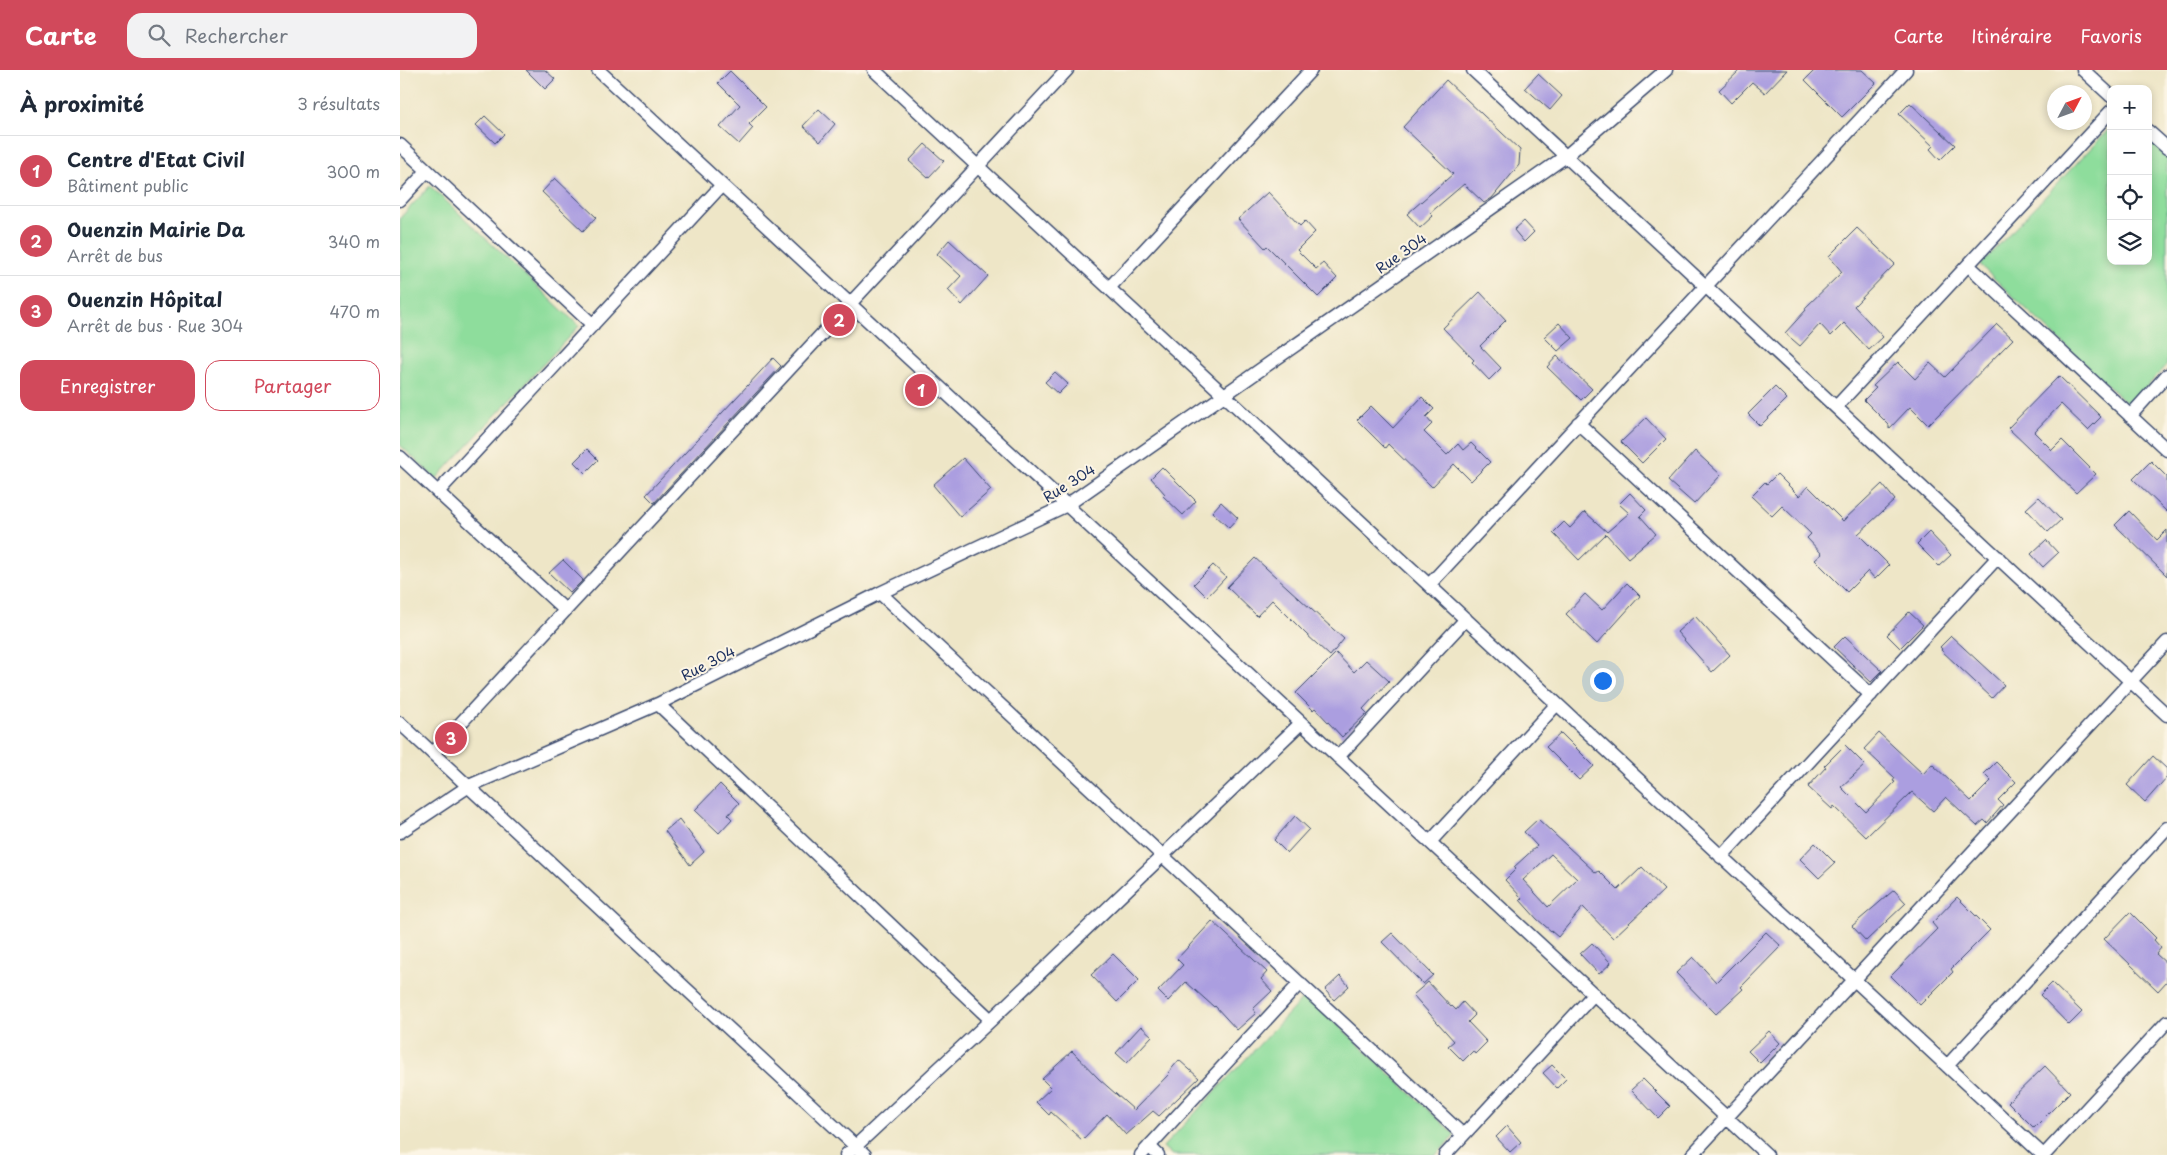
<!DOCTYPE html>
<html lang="fr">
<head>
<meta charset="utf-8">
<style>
  :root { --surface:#fff; --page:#f2f2f3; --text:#1f2937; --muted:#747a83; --line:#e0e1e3; --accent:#d1495b }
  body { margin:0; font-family:"Playpen Sans",sans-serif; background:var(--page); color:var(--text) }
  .controls { position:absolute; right:15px; top:15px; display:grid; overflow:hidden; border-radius:10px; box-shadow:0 2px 8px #0003 }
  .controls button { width:45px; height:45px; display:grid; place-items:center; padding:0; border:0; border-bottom:1px solid var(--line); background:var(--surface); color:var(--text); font:25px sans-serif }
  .compass { position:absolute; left:1647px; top:15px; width:45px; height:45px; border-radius:50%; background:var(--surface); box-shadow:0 2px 8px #0003; rotate:49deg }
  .you { position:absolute; left:1202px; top:610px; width:18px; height:18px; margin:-12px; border:4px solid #fff; border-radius:50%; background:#1a73e8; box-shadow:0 0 0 8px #1a73e833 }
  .badge { display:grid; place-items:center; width:32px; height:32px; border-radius:50%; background:var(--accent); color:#fff; font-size:16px; font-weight:700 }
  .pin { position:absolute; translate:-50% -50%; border:2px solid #fff; box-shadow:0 1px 5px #0006 }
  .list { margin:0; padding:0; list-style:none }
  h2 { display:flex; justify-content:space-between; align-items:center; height:65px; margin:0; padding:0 20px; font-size:21px }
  h2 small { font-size:16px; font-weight:400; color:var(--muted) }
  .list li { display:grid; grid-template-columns:32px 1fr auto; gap:15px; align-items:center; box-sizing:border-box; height:70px; padding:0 20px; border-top:1px solid var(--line) }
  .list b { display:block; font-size:19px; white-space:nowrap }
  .list p { margin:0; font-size:16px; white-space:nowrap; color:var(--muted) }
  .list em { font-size:16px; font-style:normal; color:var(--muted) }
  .actions { display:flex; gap:10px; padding:15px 20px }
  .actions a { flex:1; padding:11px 0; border:1px solid var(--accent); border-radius:15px; text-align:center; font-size:18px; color:var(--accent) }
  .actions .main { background:var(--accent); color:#fff }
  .icon { flex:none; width:28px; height:28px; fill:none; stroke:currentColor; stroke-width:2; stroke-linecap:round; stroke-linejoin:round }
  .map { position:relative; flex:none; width:1767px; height:1085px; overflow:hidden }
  header { display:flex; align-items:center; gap:30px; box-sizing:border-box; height:70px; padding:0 25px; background:var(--accent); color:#fff }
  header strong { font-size:24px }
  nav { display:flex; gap:28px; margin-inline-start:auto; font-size:18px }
  .search { width:350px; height:45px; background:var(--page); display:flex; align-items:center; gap:12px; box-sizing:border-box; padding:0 18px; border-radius:15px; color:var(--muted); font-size:19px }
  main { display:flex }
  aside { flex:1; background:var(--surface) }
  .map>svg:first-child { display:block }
  .green { fill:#8edd9c; stroke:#54867d }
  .building { fill:#ab9ee0; fill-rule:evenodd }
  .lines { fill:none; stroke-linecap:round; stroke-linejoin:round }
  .minor-casing { stroke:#3b4a6e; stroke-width:15 }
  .minor { stroke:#fff; stroke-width:12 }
  .labels { text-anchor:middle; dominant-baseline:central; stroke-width:4; stroke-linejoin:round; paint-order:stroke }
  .street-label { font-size:14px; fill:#1b2f5e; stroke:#fcf5e5 }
</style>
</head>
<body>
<header>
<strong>Carte</strong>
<div class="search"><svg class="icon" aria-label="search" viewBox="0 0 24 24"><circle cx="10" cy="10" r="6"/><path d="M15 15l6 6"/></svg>Rechercher</div>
<nav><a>Carte</a><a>Itinéraire</a><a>Favoris</a></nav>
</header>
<main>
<aside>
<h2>À proximité<small>3 résultats</small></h2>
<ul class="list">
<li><span class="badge">1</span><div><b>Centre d'Etat Civil</b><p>Bâtiment public</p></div><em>300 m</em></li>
<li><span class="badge">2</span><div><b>Ouenzin Mairie Da</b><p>Arrêt de bus</p></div><em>340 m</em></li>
<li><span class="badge">3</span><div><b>Ouenzin Hôpital</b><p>Arrêt de bus · Rue 304</p></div><em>470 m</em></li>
</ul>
<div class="actions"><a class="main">Enregistrer</a><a>Partager</a></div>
</aside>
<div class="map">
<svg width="1767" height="1085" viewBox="0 0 1767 1085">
  <rect width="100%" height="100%" fill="#fcf5e5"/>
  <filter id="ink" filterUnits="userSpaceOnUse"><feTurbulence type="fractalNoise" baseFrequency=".02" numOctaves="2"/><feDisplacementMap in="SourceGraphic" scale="10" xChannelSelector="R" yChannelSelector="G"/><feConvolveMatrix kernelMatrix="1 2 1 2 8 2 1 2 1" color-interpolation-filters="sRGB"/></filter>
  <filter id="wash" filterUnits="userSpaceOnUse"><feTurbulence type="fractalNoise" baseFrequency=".0096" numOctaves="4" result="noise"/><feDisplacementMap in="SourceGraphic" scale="20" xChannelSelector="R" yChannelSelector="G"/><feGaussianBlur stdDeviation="1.12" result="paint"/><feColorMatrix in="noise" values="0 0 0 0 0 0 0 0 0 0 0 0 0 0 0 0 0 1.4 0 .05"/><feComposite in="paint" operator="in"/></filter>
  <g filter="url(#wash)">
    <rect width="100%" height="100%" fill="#eee6c7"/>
    <!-- green -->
    <path class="green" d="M1711 57V191H1748V66L1767 84V295L1729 336 1580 195Z
      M30 116 179 256 36 409 0 375V148Z
      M906 925 1055 1065 1036 1085H772L763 1077Z"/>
    <g id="blocks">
      <!-- building -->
      <path class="building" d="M126 0H145L155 9 145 19Z
        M1340 0H1387L1365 23 1352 12 1331 33 1319 20Z
        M1415 0H1462L1476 13 1442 47 1405 10Z
        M330 1 366 37 349 54 353 58 339 74 320 57 340 35 318 13Z
        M1138 4 1162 26 1150 40 1125 18Z
        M1046 10 1120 80 1119 95 1092 128 1084 133 1064 114 1030 143 1033 146 1020 158 1007 144 1053 104 1003 57Z
        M1510 33 1555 75 1540 90 1530 79 1533 76 1499 44Z
        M419 39 435 54 420 72 403 56Z
        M85 46 104 64 95 73 76 55Z
        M525 74 544 91 528 108 509 91Z
        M155 108 196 147 183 161 142 122Z
        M868 122 900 156 905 151 915 162 897 180 916 199 923 193 937 208 918 227 867 176 865 178 838 149Z
        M1124 151 1134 162 1124 172 1114 160Z
        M1457 158 1495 194 1454 236 1483 267 1469 280 1444 253 1431 266 1420 254 1400 276 1385 263 1406 240 1405 238 1442 202 1429 186Z
        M549 170 588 206 562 235 548 220 561 206 537 184Z
        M1080 222 1106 250 1080 276 1101 298 1089 310 1072 292 1074 290 1043 258Z
        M1159 253 1173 268 1158 281 1144 267Z
        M1597 254 1613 269 1528 355 1510 337 1489 359V355L1464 330 1476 318 1473 316 1498 292 1515 309 1530 293 1545 307Z
        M1157 286 1192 319 1181 330 1147 297Z
        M373 288 381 296 254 433 246 425Z
        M655 302 668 314 658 324 645 312Z
        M1659 306 1701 347 1688 360 1661 334 1634 362 1652 380 1662 370 1696 404 1676 423 1608 358Z
        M1375 317 1387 329 1360 356 1348 344Z
        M1022 327 1034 339 1026 347 1032 354 1024 362 1047 385 1058 374 1063 380 1071 373 1090 392 1071 411 1054 394 1032 417 988 374 985 378 957 350 971 336 993 358Z
        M1246 348 1266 369 1242 393 1221 372Z
        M187 379 198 390 185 403 174 392Z
        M1295 381 1321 405 1294 434 1268 411Z
        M563 388 591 420 560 447 533 415Z
        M1751 391 1767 407V442L1733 409Z
        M762 397 796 431 783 445 763 426 765 424 751 408Z
        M1377 404 1399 426 1408 416 1443 451 1482 414 1495 430 1458 464 1489 495 1475 509 1468 501 1447 522 1415 490 1422 484 1407 468 1411 464 1382 436 1372 446 1351 426 1365 412 1367 414Z
        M1230 423 1246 440 1240 446 1256 464 1228 488 1206 464 1179 490 1153 463 1164 452 1170 458 1185 442 1207 462 1229 443 1219 434Z
        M1639 427 1661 450 1648 462 1626 439Z
        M821 432 838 448 829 458 812 442Z
        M1729 441 1757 470 1767 460V506L1715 455Z
        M1529 462 1551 485 1539 496 1517 474Z
        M1646 470 1658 483 1643 497 1631 484Z
        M855 488 944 569 930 586 906 564 872 530 857 546 827 517Z
        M163 490 183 510 170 523 149 503Z
        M813 495 826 507 807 527 794 514Z
        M1227 513 1240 526 1197 574 1166 544 1185 524 1202 540Z
        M1509 542 1523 555 1500 578 1487 565Z
        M1295 546 1330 585 1312 602 1277 562Z
        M1445 566 1482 601 1471 612 1434 577Z
        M1551 566 1604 615 1592 628 1541 580 1542 579 1540 577Z
        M936 583 954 602 966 590 989 611 963 639 967 643 942 667 915 638 913 640 896 623Z
        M1161 663 1194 696 1179 710 1146 677Z
        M1479 663 1523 704 1532 694 1571 731 1591 711 1584 704 1596 692 1616 712 1598 730 1603 735 1587 753 1584 750 1577 756 1546 727 1533 741 1512 722 1466 767 1434 736 1432 739 1408 717 1426 697 1424 696 1445 675 1465 695 1441 717 1466 742 1495 712 1493 711 1495 708 1464 679Z
        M1753 686 1767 699V707L1745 732 1727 715Z
        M320 714 339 733 328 745 332 749 319 763 295 740Z
        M895 746 909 759 887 783 874 770Z
        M279 749 304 782 290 795 265 761Z
        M1138 749 1196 803 1199 801 1218 820 1242 797 1264 820 1213 868 1183 837 1158 867 1137 849 1120 830 1122 828 1105 810 1116 799 1114 797 1137 776 1124 762ZM1151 784 1177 809 1148 837 1123 810Z
        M1415 773 1435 793 1419 808 1400 789Z
        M1494 820 1506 833 1466 871 1452 856Z
        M1557 827 1590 860 1551 899 1553 902 1520 935 1491 906 1537 859 1532 853Z
        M1730 842 1756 868 1754 870 1761 878 1756 884 1767 894V911L1758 921 1704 869Z
        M812 851 867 902 861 909 872 921 853 939 856 943 837 960 815 936 814 937 786 912 768 931 758 921 783 895 777 889Z
        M1366 862 1381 876 1341 917 1343 919 1316 944 1276 903 1293 887 1316 912Z
        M992 863 1033 905 1023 914 982 872Z
        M1192 873 1211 893 1199 904 1180 884Z
        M713 884 739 910 717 932 691 905Z
        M940 906 949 916 934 930 925 920Z
        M1028 912 1051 937 1052 936 1056 940 1063 932 1075 945 1068 952 1087 972 1075 984 1073 981 1063 991 1048 976 1054 971 1013 925Z
        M1652 913 1682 942 1669 955 1640 925Z
        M741 956 752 966 727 993 716 983Z
        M1369 961 1380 973 1360 993 1348 981Z
        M672 981 699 1009 734 1040 769 1004 768 1003 779 990 799 1008 759 1046 753 1041 726 1065 707 1044 682 1070 651 1042 649 1045 636 1032 651 1018 642 1009Z
        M1152 995 1166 1009 1157 1018 1143 1003Z
        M1645 996 1670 1022 1634 1058 1608 1032Z
        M1243 1009 1270 1036 1258 1048 1231 1020Z
        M1107 1056 1121 1072 1110 1082 1096 1067Z"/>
    </g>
  </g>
  <g filter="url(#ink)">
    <use href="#blocks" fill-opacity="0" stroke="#3b4a6e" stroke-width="1"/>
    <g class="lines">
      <!-- minor casing -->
      <g class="minor-casing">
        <path id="minor" d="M198 0 1367 1085
          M474 0 1643 1085
          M1073 0 1767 645
          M1683 0 1711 26
          M1748 61 1767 78
          M0 75 193 255
          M0 130 27 101
          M1568 195 1767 380
          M709 218 911 0
          M1436 337 1711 41
          M1730 346 1767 305
          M1178 353 1471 625
          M0 387 165 540
          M38 422 322 115
          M1029 515 1506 0
          M480 523 1063 1065
          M258 634 591 950
          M0 653 465 1085
          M33 683 667 0
          M938 687 1066 549
          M0 762 69 716 258 634 480 523 667 435 1166 86 1266 0
          M1030 772 1157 634
          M1321 787 1598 487
          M1547 996 1767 758
          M749 1076 758 1085
          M446 1085 591 950 901 653
          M741 1085 900 913
          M1045 1085 1194 924
          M1292 1085 1767 572
          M1644 1085 1767 952"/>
      </g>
      <!-- minor -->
      <use href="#minor" class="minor"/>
    </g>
  </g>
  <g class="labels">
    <!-- street labels -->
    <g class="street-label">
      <text transform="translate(1001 183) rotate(-35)">Rue 304</text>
      <text transform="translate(669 413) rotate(-32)">Rue 304</text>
      <text transform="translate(308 593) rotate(-27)">Rue 304</text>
    </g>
  </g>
</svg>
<div class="controls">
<button>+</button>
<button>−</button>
<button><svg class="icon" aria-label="locate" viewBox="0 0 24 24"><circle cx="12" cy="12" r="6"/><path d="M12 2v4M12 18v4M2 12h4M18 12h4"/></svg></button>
<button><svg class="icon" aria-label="layers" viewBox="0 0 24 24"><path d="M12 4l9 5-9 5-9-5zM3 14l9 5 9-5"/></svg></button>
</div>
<svg class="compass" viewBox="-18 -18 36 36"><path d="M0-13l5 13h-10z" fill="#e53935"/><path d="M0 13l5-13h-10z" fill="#747a83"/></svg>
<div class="you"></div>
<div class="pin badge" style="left:521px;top:320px">1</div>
<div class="pin badge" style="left:439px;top:250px">2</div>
<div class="pin badge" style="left:51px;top:668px">3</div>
</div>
</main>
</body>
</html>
